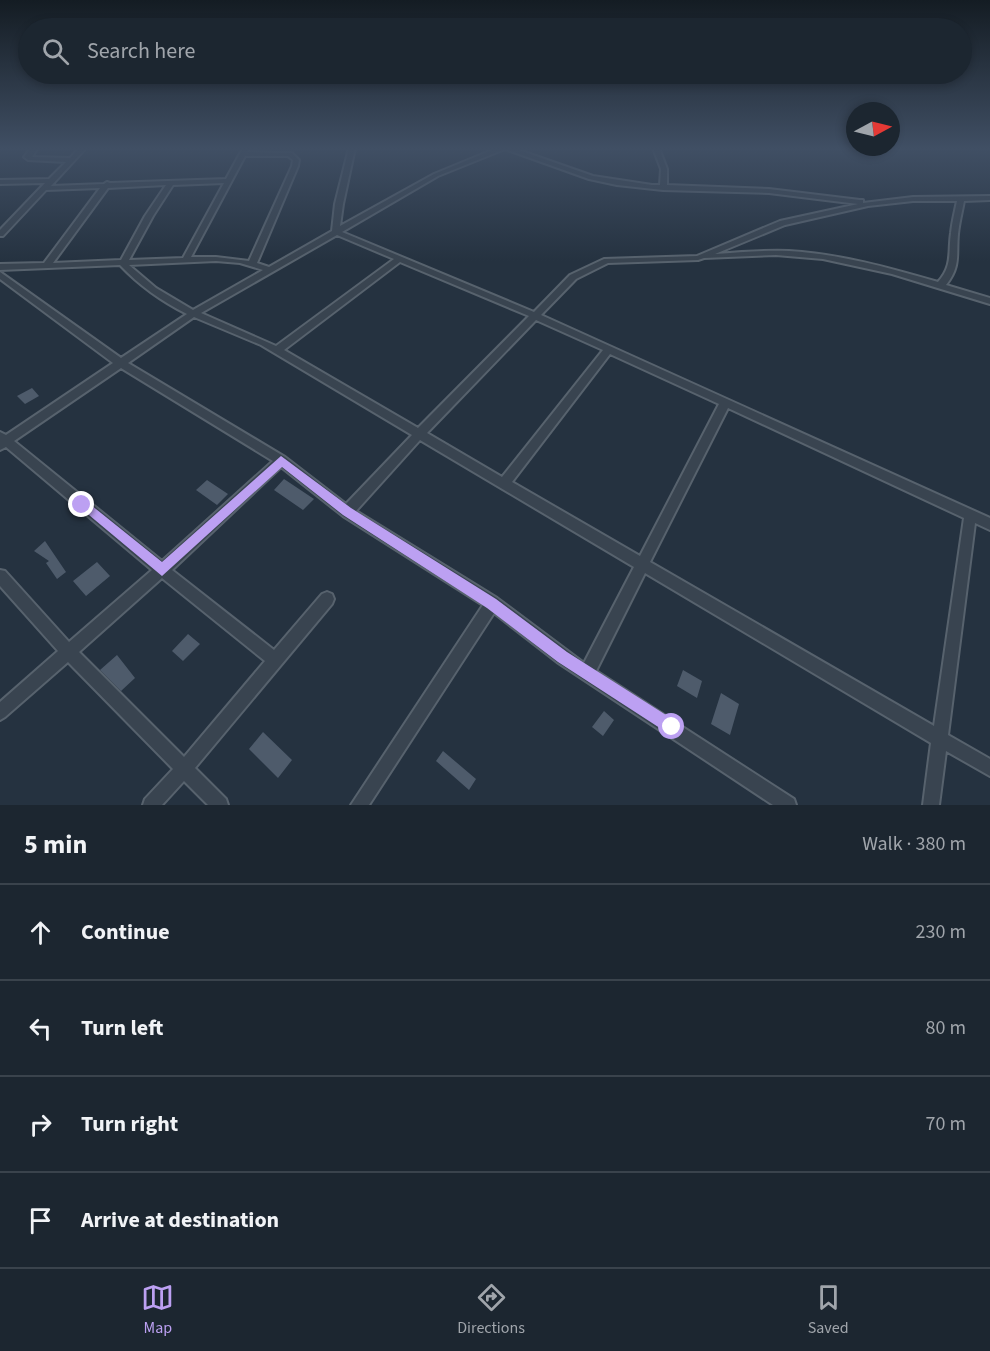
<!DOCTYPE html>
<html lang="en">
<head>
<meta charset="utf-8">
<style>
  :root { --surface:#1c2630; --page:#252e38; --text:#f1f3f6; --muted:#a0a5ab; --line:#3a434c; --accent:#bca0f2 }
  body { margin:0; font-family:"Source Sans 3",sans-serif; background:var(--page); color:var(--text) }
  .compass { position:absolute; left:846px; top:102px; width:54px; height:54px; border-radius:50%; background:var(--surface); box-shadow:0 3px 9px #0003; rotate:83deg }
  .stop { position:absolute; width:18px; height:18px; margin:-14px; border:4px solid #bca0f2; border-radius:50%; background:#fff }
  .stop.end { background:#bca0f2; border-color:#fff; box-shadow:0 2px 6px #0008 }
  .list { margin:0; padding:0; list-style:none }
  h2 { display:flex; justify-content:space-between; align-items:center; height:78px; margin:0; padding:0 24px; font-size:26px }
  h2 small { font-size:20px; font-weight:400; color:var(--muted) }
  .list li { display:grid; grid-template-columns:39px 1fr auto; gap:18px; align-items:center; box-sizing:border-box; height:96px; padding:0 24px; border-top:2px solid var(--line) }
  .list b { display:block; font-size:22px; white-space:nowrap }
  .list em { font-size:20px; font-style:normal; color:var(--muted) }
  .icon { flex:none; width:33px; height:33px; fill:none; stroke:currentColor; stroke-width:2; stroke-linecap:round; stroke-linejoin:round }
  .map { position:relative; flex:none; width:990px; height:805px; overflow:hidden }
  .search { position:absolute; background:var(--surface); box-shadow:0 3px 9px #0003; left:18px; right:18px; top:18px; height:66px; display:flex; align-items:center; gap:15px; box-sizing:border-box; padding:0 21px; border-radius:33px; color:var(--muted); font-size:22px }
  .sheet { height:462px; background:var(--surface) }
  nav { display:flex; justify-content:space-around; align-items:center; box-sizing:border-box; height:84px; border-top:2px solid var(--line); background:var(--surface); font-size:16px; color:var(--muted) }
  nav a { display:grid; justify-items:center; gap:3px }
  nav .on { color:var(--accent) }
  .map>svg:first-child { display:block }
  .building { fill:#4e5b6b }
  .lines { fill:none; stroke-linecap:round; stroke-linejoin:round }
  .street-casing { stroke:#57626d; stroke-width:4 }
  .street { fill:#394450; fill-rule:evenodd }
  .route { fill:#bca0f2 }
</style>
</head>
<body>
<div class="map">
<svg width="990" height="805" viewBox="0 0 990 805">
  <rect width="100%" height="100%" fill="#253240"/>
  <!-- building -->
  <path class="building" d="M32 388 39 396 25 404 17 396Z
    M284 479 314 499 303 510 274 490Z
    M207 480 228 494 217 505 196 490Z
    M45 541 66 572 57 579 46 563 49 561 34 551Z
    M97 562 110 576 86 596 73 581Z
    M188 634 200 644 183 661 172 651Z
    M117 655 135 678 121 691 100 670Z
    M683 670 702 681 697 698 677 686Z
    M721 693 739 704 730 735 711 724Z
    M604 711 614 720 603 736 592 727Z
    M263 732 292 760 278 778 249 749Z
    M443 751 476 779 469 790 436 761Z"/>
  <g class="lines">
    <!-- street casing -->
    <g class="street-casing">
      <path id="street" d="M31 148H38L32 157 70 158 79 148H86L51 186 104 184 107 182 110 183 226 179 243 148H249L247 152 292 153 299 160 298 166 257 263 269 267 332 231 335 204 349 148H355L343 204 340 226 434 174 497 148H513L593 176 652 185H660L661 169 653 148H659L667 169V185L769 189 860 200H863V203L913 197 990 196V200L964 201C962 212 959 223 958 234 956 255 961 266 946 285L990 298V304L892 274 823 259 776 255 704 258 698 260 608 263 576 279 541 315 990 518V530L975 523 948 735 990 759V776L946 751 939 805H923L931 743 645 573 596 671 794 799 796 805H773L557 662 494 613 369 805H351L483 605 343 516 281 467 172 570 274 650 322 594 327 592 332 594 334 599 332 604 195 768 226 799 228 805H208L184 781 162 805H143L145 799 173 769 68 662 5 717 0 720V702L58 651 0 586V570L5 571 69 642 152 570 6 447 0 450V432L6 435 113 363 0 279V272L121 358 187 314C161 301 140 286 120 265L0 270V264L44 263 100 188 46 190 3 236H0V230L45 183 0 184V180L49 179 66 162 28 160 24 157ZM505 149 589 179 617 185 663 190 769 193 858 204 780 221 697 256 604 259 570 275 534 312 342 232 438 176ZM245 156H288L293 160 292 166 249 261 216 257H191ZM224 183 183 258 129 260 153 216 173 185ZM166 185 145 216 121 260 53 263 108 188ZM913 201H957C955 211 952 222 951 233 948 253 953 265 938 282 890 268 840 254 789 251 764 250 739 252 715 254L785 225 868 206ZM337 235 394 259 276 346 201 313ZM216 261 240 263 263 270 193 310 156 288 129 265ZM400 262 529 316 418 428 284 350ZM194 317 261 345 412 435 346 504 285 457 128 363ZM536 320 603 350 502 477 427 433ZM610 354 719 404 640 556 512 482ZM121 368 273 461 162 561 14 441ZM728 408 964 518 934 726 650 562ZM420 440 634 567 584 663 497 598 356 511ZM162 578 265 661 184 757 79 652Z"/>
    </g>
    <!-- street -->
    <use href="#street" class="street"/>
  </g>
  <!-- sky -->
  <linearGradient id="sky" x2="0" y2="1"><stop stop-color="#141c23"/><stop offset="0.57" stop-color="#404f64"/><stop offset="1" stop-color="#404f64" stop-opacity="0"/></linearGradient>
  <rect width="990" height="261" fill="url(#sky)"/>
  <!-- route -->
  <path class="route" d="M281 456 351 508 496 599 567 652 677 722 679 727 677 732 672 734 666 732 558 662 487 608 343 515 282 467 162 576 77 505 82 500 86 501 162 562Z"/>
</svg>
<svg class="compass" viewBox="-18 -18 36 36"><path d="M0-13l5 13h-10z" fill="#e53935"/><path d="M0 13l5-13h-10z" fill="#a0a5ab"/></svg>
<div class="stop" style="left:672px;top:727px"></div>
<div class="stop end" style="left:82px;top:505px"></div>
<div class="search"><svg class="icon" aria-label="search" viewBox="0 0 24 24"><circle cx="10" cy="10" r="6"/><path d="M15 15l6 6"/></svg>Search here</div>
</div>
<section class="sheet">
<h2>5 min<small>Walk · 380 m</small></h2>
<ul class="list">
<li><svg class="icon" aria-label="ahead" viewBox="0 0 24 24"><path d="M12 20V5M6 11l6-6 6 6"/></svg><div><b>Continue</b></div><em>230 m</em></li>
<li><svg class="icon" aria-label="left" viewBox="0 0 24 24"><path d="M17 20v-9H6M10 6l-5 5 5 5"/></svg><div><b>Turn left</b></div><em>80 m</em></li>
<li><svg class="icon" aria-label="right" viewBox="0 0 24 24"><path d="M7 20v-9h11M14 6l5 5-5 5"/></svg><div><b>Turn right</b></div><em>70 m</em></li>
<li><svg class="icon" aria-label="arrive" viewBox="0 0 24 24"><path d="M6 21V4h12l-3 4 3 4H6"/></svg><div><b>Arrive at destination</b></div></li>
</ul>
</section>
<nav>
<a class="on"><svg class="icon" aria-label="map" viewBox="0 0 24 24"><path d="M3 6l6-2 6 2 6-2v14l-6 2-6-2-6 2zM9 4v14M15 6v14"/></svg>Map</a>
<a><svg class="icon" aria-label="directions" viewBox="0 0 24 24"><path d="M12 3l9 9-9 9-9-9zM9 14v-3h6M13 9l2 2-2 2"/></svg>Directions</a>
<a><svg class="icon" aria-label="saved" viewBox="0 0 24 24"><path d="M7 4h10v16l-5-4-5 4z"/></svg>Saved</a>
</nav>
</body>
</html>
